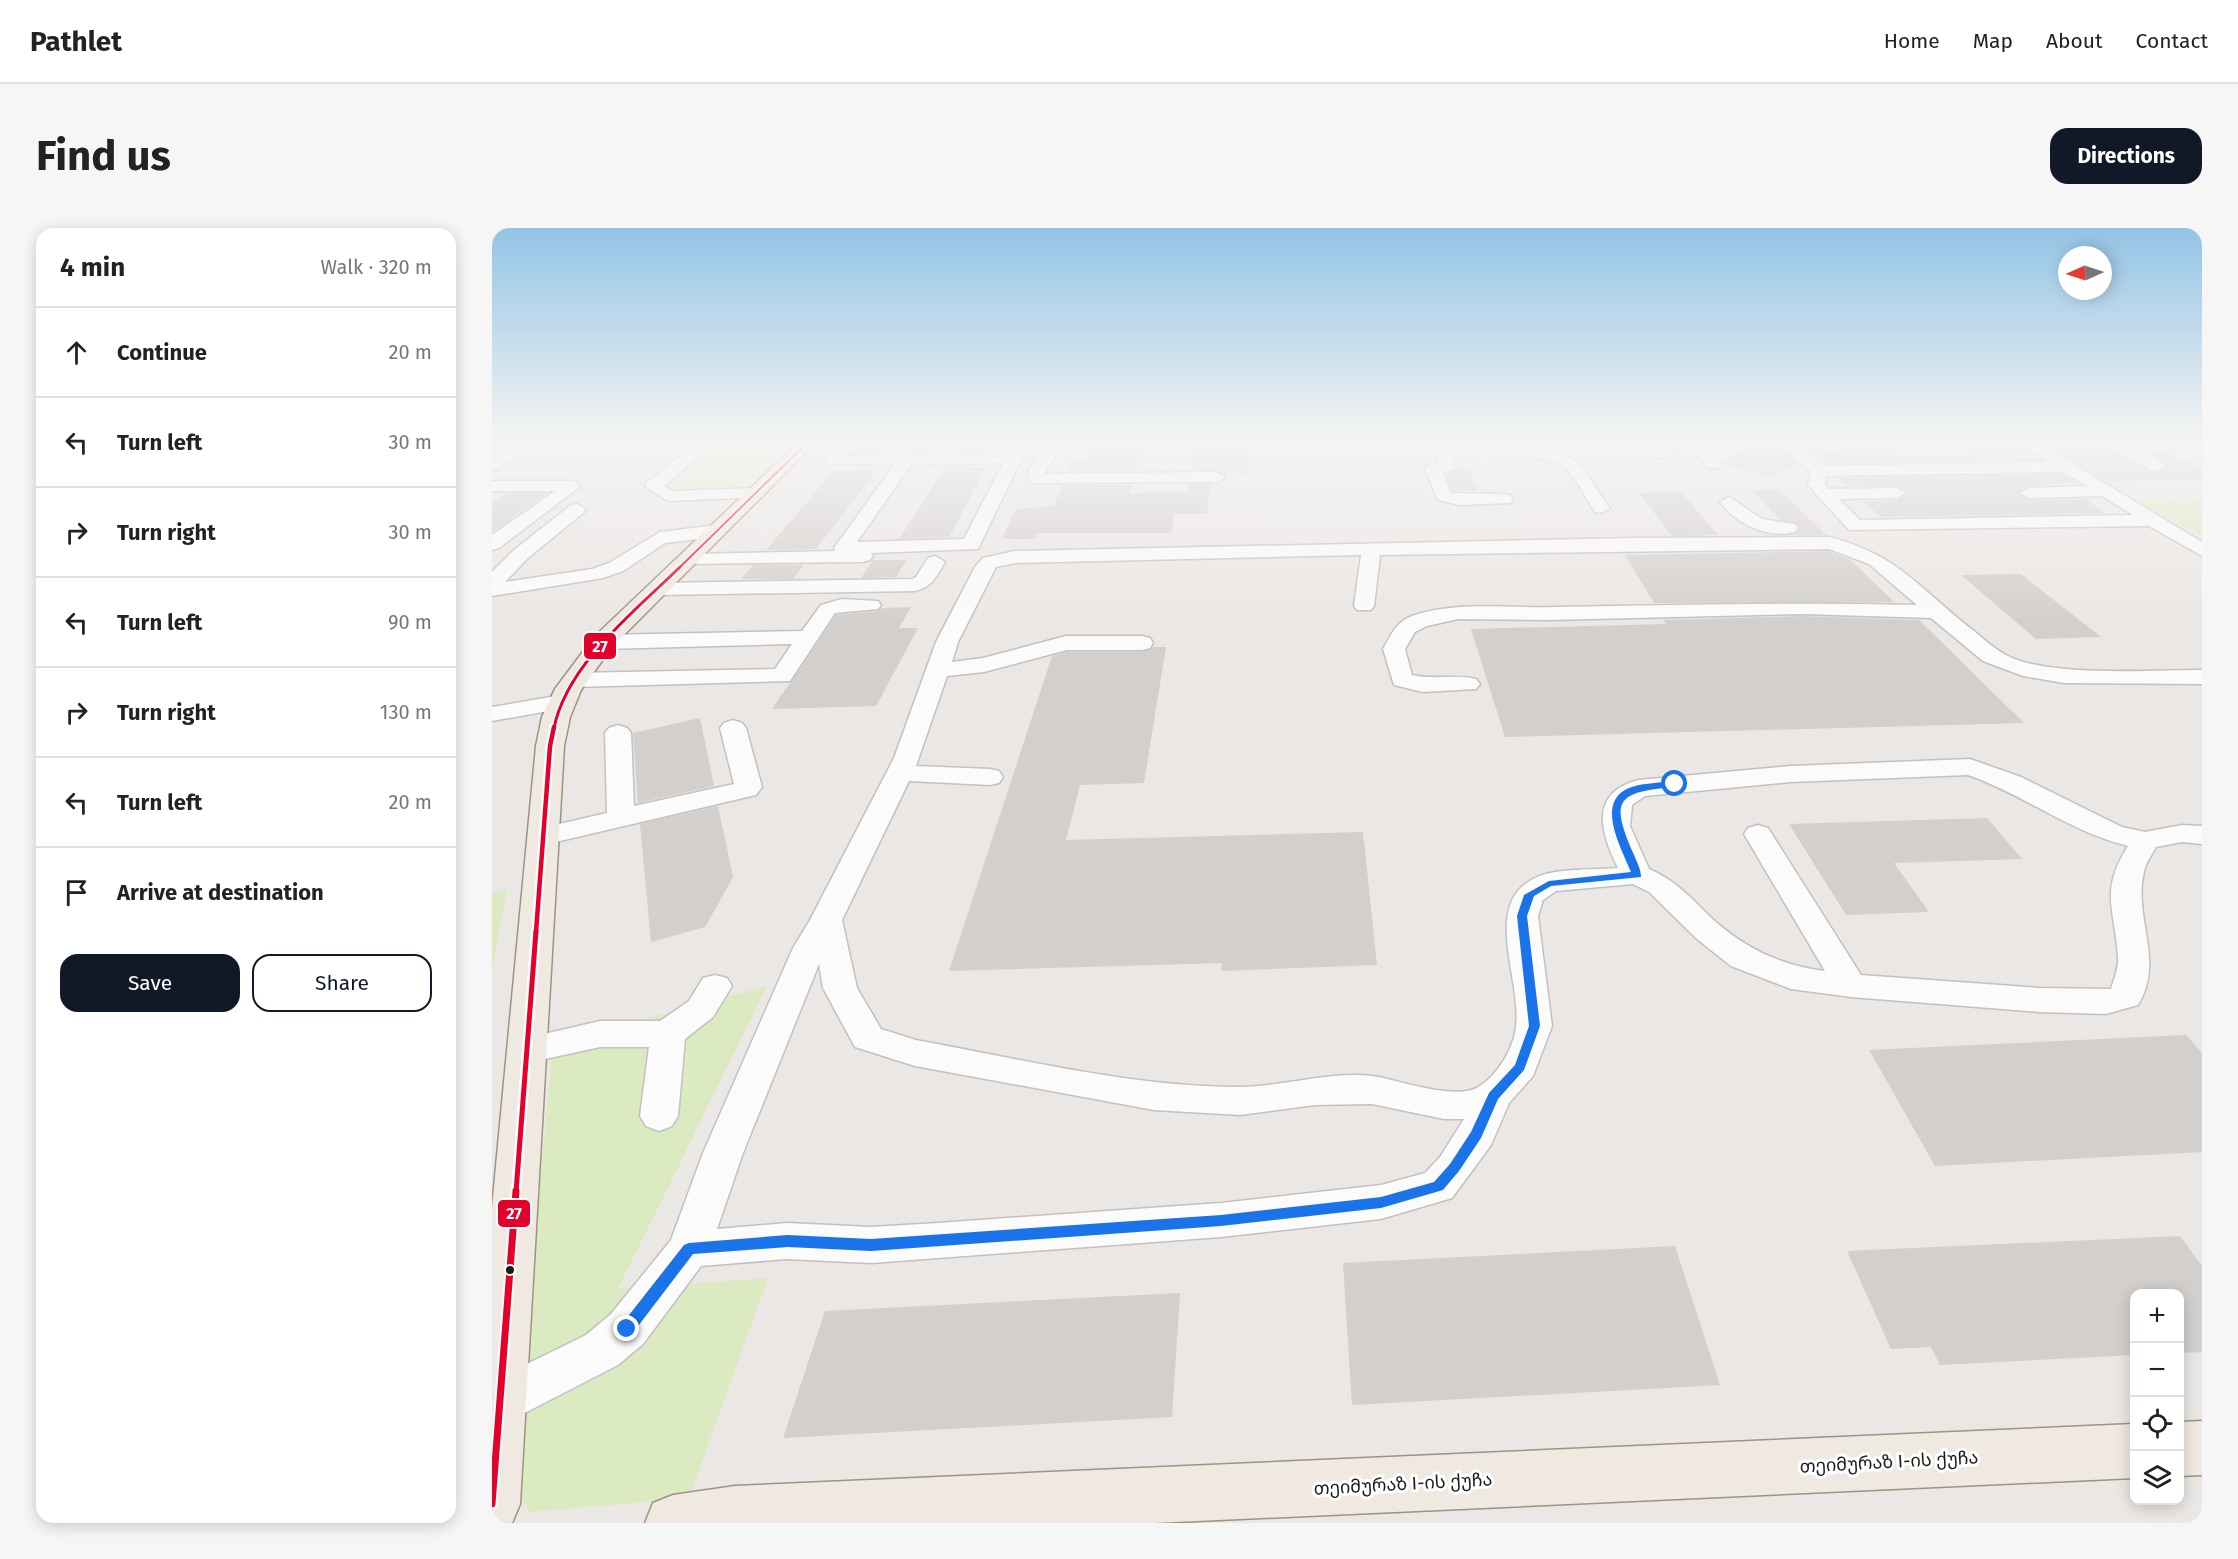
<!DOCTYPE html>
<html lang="en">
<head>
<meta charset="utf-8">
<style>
  :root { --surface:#fff; --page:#f6f6f6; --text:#222; --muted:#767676; --line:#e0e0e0; --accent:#111827 }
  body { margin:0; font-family:"Fira Sans","Noto Sans Georgian",sans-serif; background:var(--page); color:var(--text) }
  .controls { position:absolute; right:18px; bottom:18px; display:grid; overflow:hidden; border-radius:12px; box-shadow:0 3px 15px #0003 }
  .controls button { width:54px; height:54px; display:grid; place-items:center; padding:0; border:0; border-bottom:2px solid var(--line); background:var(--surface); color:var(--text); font:30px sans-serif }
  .compass { position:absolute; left:1566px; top:18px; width:54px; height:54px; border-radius:50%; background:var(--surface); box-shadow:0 3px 15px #0003; rotate:267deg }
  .stop { position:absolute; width:18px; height:18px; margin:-14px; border:4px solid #1a73e8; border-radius:50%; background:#fff }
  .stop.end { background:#1a73e8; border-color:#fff; box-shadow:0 2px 6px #0008 }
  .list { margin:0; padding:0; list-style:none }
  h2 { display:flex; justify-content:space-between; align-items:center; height:78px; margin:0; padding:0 24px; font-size:26px }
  h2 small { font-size:20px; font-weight:400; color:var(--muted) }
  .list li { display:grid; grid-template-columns:39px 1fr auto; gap:18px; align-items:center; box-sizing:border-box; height:90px; padding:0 24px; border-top:2px solid var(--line) }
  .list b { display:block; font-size:22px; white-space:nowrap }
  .list em { font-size:20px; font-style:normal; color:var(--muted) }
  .actions { display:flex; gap:12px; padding:18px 24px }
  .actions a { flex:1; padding:14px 0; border:2px solid var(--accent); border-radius:18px; text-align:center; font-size:21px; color:var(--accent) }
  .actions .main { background:var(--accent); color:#fff }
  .icon { flex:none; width:33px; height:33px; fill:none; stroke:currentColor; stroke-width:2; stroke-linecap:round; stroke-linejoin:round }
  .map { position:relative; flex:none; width:1710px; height:1295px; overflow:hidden; border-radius:18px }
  header { display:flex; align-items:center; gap:36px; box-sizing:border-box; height:84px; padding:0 30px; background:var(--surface); border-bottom:2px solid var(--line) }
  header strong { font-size:28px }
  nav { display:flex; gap:33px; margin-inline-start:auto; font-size:21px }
  .intro { display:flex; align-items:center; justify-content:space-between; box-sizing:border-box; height:144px; padding:0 36px }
  h1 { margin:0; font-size:42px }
  .button { padding:15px 27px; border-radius:18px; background:var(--accent); color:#fff; font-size:21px; font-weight:700 }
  main { display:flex; gap:36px; padding:0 36px }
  aside { flex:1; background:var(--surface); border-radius:18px; box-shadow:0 3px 15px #0003 }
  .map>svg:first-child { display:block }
  .grass { fill:#dbeac0 }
  .building { fill:#d2cfcc }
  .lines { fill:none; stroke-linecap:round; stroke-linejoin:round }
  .minor-casing { stroke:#c2c1c0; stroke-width:3 }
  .major-casing { stroke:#a09281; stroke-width:3 }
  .minor { fill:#fcfbfb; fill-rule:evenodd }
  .major { fill:#f0e9e2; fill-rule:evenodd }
  .bus-1-far4-casing { stroke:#fff; stroke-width:4.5 }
  .bus-1-far3-casing { stroke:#fff; stroke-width:6 }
  .bus-1-far2-casing { stroke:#fff; stroke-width:9 }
  .bus-1-far1-casing { stroke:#fff; stroke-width:10 }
  .bus-1-casing { stroke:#fff; stroke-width:11 }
  .bus-1-far4 { stroke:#e4002b; stroke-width:2 }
  .bus-1-far3 { stroke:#e4002b; stroke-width:3 }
  .bus-1-far2 { stroke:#e4002b; stroke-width:4.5 }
  .bus-1-far1 { stroke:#e4002b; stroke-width:5 }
  .bus-1 { stroke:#e4002b; stroke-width:7 }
  .route { fill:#1a73e8 }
  .bus-dot { fill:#1b1b1b; stroke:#fff; stroke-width:2 }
  .labels { text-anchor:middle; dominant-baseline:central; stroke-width:6; stroke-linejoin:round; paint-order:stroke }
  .near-street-label { font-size:18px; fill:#1b1b1b; stroke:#fff }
  .line-badge { stroke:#fff; stroke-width:2 }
  .badge-label { font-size:16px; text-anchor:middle; font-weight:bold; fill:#fff }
</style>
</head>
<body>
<header>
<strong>Pathlet</strong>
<nav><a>Home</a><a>Map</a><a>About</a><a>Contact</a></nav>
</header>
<div class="intro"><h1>Find us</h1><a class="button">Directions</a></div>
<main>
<aside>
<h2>4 min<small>Walk · 320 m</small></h2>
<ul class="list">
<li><svg class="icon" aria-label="ahead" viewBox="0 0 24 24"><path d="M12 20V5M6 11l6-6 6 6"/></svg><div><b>Continue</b></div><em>20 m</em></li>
<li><svg class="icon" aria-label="left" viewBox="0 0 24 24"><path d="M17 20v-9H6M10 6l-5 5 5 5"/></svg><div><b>Turn left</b></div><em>30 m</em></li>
<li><svg class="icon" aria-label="right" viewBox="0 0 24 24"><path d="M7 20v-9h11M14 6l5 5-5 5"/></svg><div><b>Turn right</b></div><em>30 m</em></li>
<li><svg class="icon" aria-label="left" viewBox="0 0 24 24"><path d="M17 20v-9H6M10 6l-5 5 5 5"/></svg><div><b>Turn left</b></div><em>90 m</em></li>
<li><svg class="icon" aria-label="right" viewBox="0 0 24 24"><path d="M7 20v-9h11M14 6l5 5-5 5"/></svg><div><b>Turn right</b></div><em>130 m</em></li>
<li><svg class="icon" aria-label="left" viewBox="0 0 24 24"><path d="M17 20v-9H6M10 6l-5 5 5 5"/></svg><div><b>Turn left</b></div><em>20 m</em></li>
<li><svg class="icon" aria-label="arrive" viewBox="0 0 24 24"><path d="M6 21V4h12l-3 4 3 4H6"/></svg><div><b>Arrive at destination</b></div></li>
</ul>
<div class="actions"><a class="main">Save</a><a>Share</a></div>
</aside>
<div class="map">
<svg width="1710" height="1295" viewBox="0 0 1710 1295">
  <rect width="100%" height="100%" fill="#eae7e4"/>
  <!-- grass -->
  <path class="grass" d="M234 214H290L238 263 180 259Z
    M1710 270V309L1645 272Z
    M15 661 0 742V666Z
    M275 758 126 1061 276 1050 197 1270 38 1284 20 1253 61 816Z"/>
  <!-- building -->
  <path class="building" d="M469 214H499L493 223 463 224Z
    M601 214H649L642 243H575L579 233H594Z
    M702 214H755V246L699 242Z
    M1271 214H1285L1307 236 1280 249 1232 237 1230 233Z
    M1594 214 1598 219 1625 226 1664 245 1674 240 1675 236 1655 222H1674L1710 241V252L1614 253 1550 215Z
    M1524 215 1549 232 1332 236 1320 225 1397 223 1403 228 1494 226 1479 216Z
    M454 238 494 240 457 309 407 311Z
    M965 240H977L986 263H960L953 246Z
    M385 242 324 321 274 322 342 243Z
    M1570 246 1584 254 1537 258 1526 266 1537 272 1594 271 1613 285 1389 289 1371 273 1405 272 1415 267V263L1405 258H1355L1345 250Z
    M698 256H718L715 286H682L679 305H545L543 311H510L524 281 562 278 570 257H639L637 265 697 264Z
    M1259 262H1288L1334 307H1304L1308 300 1305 295 1288 292Z
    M1189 264 1226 307 1180 308 1147 265Z
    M15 265H56L0 304V275Z
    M1337 323 1359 332 1402 374 1162 375 1133 327Z
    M381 332H415L404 349 369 350Z
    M261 337H312L301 351H249Z
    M1529 346 1609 409 1544 411 1469 347Z
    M419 379 407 400H426L384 478 280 481 344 387 386 383 390 380Z
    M1311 388 1427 392 1532 495 1013 509 979 401 1174 396 1172 392Z
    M661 419H674L652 555 588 557 574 612 871 604 885 737 729 743 730 735 457 743 560 428 575 424H650Z
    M208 490 222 558 146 575 141 505Z
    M226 578 241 649 213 699 159 714 148 596Z
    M1495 590 1530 631 1402 635 1437 684 1354 687 1297 596Z
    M1694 807 1710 825V924L1443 938 1377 822Z
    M1688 1008 1710 1038V1124L1688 1125V1065H1642V1127L1448 1137 1439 1119 1399 1121 1355 1023Z
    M1183 1018 1228 1157 860 1177 851 1035Z
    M688 1065 680 1189 291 1210 333 1083Z"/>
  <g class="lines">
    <!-- minor casing -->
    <g class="minor-casing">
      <path id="minor" d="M29 214H47L0 244V232Z
        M207 214H224L172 258 180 263 264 260 270 261 273 265 270 269 176 273 153 258 155 254Z
        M351 214H367L355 228 522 225 530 230 486 321 379 325 381 328 378 332 371 334 189 336 186 332 189 328 196 326 343 323 342 320 402 237 336 236 334 233ZM511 235 472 311 365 314 419 237Z
        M557 214H572L552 246 725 244 733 249 725 254 543 255 537 252 536 244Z
        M784 214H903L895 219 789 222 781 217Z
        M923 214 1031 220 1073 227 1087 236 1118 280 1109 285 1103 284C1093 270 1085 248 1070 238 1050 224 985 227 959 227L964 238 962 241 950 244 959 265 1012 266 1018 267 1021 271 1018 275 968 277 946 272 933 241 935 238 947 235 943 226 926 224Z
        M1121 214H1137L1141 219 1176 220 1184 225 1176 230 1136 229 1130 227Z
        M1194 214H1209L1228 234 1230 237 1228 240H1216Z
        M1287 214H1407L1399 219 1314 223 1331 238 1556 234 1526 214H1544L1710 314V328L1657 298 1357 302 1316 257 1319 244ZM1571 244 1595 258 1537 260 1528 265 1537 270 1610 268 1641 287 1368 292 1347 271 1405 270 1414 265 1405 260 1337 261 1333 256 1334 248Z
        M1416 214H1448C1442 221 1426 220 1418 218Z
        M1596 214C1619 212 1658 219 1673 238L1665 243 1659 241 1626 224 1599 217Z
        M1697 214H1710V221Z
        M0 253H81L89 258 7 320 0 322V307L63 263H0Z
        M1237 269 1270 291 1303 296 1306 300 1303 304C1276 311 1244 296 1228 274Z
        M85 276 94 281 91 285 36 330 13 354 100 341 117 335 168 304 225 297 234 303 225 309 173 315 131 343 111 350 0 368V344L22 322 79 277Z
        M1337 309C1405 326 1426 359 1478 400 1491 410 1503 422 1518 429 1562 449 1660 442 1710 442V456L1572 455 1531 448 1491 433 1439 390 1311 386 1058 392 966 391 935 398 923 404 913 421 920 447C942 452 963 446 984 451L988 456 984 461 931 464 902 457 891 421C899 407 904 394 920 388 966 372 1018 381 1065 379 1185 377 1305 374 1425 377L1377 336 1337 321 888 327 882 378 879 382H865L862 378 869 327 523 335 504 339 466 414 460 434 491 430 574 408H650L658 410 661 415 658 420 650 422H575L492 444 455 448 424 538 498 541 507 543 511 549 507 555 498 557 417 553 350 692 365 760 389 801 424 812C529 831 640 859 746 859 791 859 836 843 881 848 908 852 965 874 988 858 1006 846 1022 820 1024 798 1030 751 988 674 1045 649 1066 640 1104 642 1126 640 1108 604 1097 564 1147 552L1299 538 1478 531 1529 549 1630 599 1653 604 1690 597 1710 598V616L1690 614 1664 619C1661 625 1655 633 1653 640 1639 688 1674 731 1646 777L1614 786 1548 784 1359 769 1299 761 1239 738 1205 711 1157 664 1141 656 1064 663 1051 672 1046 688 1060 798 1041 848 1017 875 999 917 960 970 889 991 729 1009 379 1035 295 1031 209 1038 151 1116 126 1137 25 1189 8 1196 0 1193V1153L94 1107 119 1086 179 1012 211 925 301 720 318 692 402 530 444 414 483 339 491 330 523 323 1141 310ZM1476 547C1531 566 1578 604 1636 618 1607 663 1623 682 1626 729 1627 739 1622 751 1619 761L1548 760 1369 747 1276 600 1266 597 1256 600 1252 606 1333 743C1292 738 1256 722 1225 695 1201 673 1187 654 1157 641L1138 598 1140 577 1153 568 1299 554ZM327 736 331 760 363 819 423 838 662 882 748 887 823 877 880 876 952 891H972L948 929 933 945 889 957 729 975 446 995 379 999 295 995 225 1001 251 925Z
        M443 328 453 334C444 349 440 359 423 363L166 367 159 365 156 361 159 357 166 355 420 351 424 349 436 330Z
        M350 371 386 373 389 377 386 381 343 385 298 453 82 459 74 457 70 452 74 447 82 445 283 441 300 416 111 421 103 419 100 414 103 409 111 407 310 403 329 377Z
        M70 467 79 469 82 474 79 479 0 493V479Z
        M241 492 250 495 254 500 270 559 264 567 51 617 41 614 37 608 41 602 115 585 113 505 117 500 126 497 135 500 139 505 142 578 242 556 228 500 232 495Z
        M223 747 235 750 240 758 221 789 193 811 186 888 180 898 167 903 154 898 148 888 157 819H108L35 835 22 831 17 822 22 813 108 793H168L197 773 211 750Z"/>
    </g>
    <!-- major casing -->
    <g class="major-casing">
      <path id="major" d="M307 214H324L120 419 89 462 78 489 72 518 28 1276 20 1295H0V980L44 518 50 489 63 461 102 409Z
        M1710 1193V1247L1688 1248V1194Z
        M1642 1196V1250L662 1295H153L161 1275 181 1267 243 1258Z"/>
    </g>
    <!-- minor -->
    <use href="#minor" class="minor"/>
    <!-- major -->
    <use href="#major" class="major"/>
    <!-- bus-1-far4 casing -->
    <g class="bus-1-far4-casing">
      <path id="bus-1-far4" d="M187 340 316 214"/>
    </g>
    <!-- bus-1-far3 casing -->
    <g class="bus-1-far3-casing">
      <path id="bus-1-far3" d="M62 500C75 436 143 383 188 339"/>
    </g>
    <!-- bus-1-far2 casing -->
    <g class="bus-1-far2-casing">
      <path id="bus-1-far2" d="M44 704 58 518 62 499"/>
    </g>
    <!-- bus-1-far1 casing -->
    <g class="bus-1-far1-casing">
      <path id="bus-1-far1" d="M24 964 44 703"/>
    </g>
    <!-- bus-1 casing -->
    <g class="bus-1-casing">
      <path id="bus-1" d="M0 1276 24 963"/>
    </g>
    <!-- bus-1-far4 -->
    <use href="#bus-1-far4" class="bus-1-far4"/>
    <!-- bus-1-far3 -->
    <use href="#bus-1-far3" class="bus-1-far3"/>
    <!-- bus-1-far2 -->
    <use href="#bus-1-far2" class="bus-1-far2"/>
    <!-- bus-1-far1 -->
    <use href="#bus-1-far1" class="bus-1-far1"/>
    <!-- bus-1 -->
    <use href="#bus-1" class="bus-1"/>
  </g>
  <!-- sky -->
  <linearGradient id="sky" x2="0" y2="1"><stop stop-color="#93c4e5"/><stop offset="0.54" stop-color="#f6f4f3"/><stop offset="1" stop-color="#f6f4f3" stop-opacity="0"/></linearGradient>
  <rect width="1710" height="395" fill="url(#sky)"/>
  <!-- route -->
  <path class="route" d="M1186 554V558L1183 559C1125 564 1117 571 1142 627 1145 634 1149 642 1149 649L1059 658 1042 668 1035 688 1048 798 1032 842 1006 871 989 910 967 943 951 962 889 980 729 998 379 1023 296 1019 201 1026 140 1106H130L127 1101 130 1096 192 1017 197 1015 296 1007 379 1011 729 987 889 969 942 954 958 936 979 904 997 865 1023 837 1037 798 1025 688 1032 667 1057 653 1139 644C1126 613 1097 562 1154 556 1164 555 1176 553 1186 554Z"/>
  <!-- markers -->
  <circle class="bus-dot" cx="18" cy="1042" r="5"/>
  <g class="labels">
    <!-- near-street labels -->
    <g class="near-street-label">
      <text transform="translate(1397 1234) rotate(-3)">თეიმურაზ I-ის ქუჩა</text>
      <text transform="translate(911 1256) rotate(-3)">თეიმურაზ I-ის ქუჩა</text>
    </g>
  </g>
  <g class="line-badge">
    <rect x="91" y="404" width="34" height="28" rx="6" fill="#e4002b"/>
    <rect x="5" y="971" width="34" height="29" rx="6" fill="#e4002b"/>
  </g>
  <g class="badge-label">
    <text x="108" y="424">27</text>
    <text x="22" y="991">27</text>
  </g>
</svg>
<div class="controls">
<button>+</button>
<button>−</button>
<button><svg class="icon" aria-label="locate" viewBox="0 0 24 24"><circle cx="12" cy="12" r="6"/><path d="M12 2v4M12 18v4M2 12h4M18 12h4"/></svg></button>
<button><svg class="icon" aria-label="layers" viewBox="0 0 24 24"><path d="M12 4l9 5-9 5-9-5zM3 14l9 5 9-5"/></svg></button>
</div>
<svg class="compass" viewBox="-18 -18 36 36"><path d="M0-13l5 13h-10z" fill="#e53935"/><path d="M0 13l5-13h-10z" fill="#767676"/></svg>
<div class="stop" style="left:1183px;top:556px"></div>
<div class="stop end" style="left:135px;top:1101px"></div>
</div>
</main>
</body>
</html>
